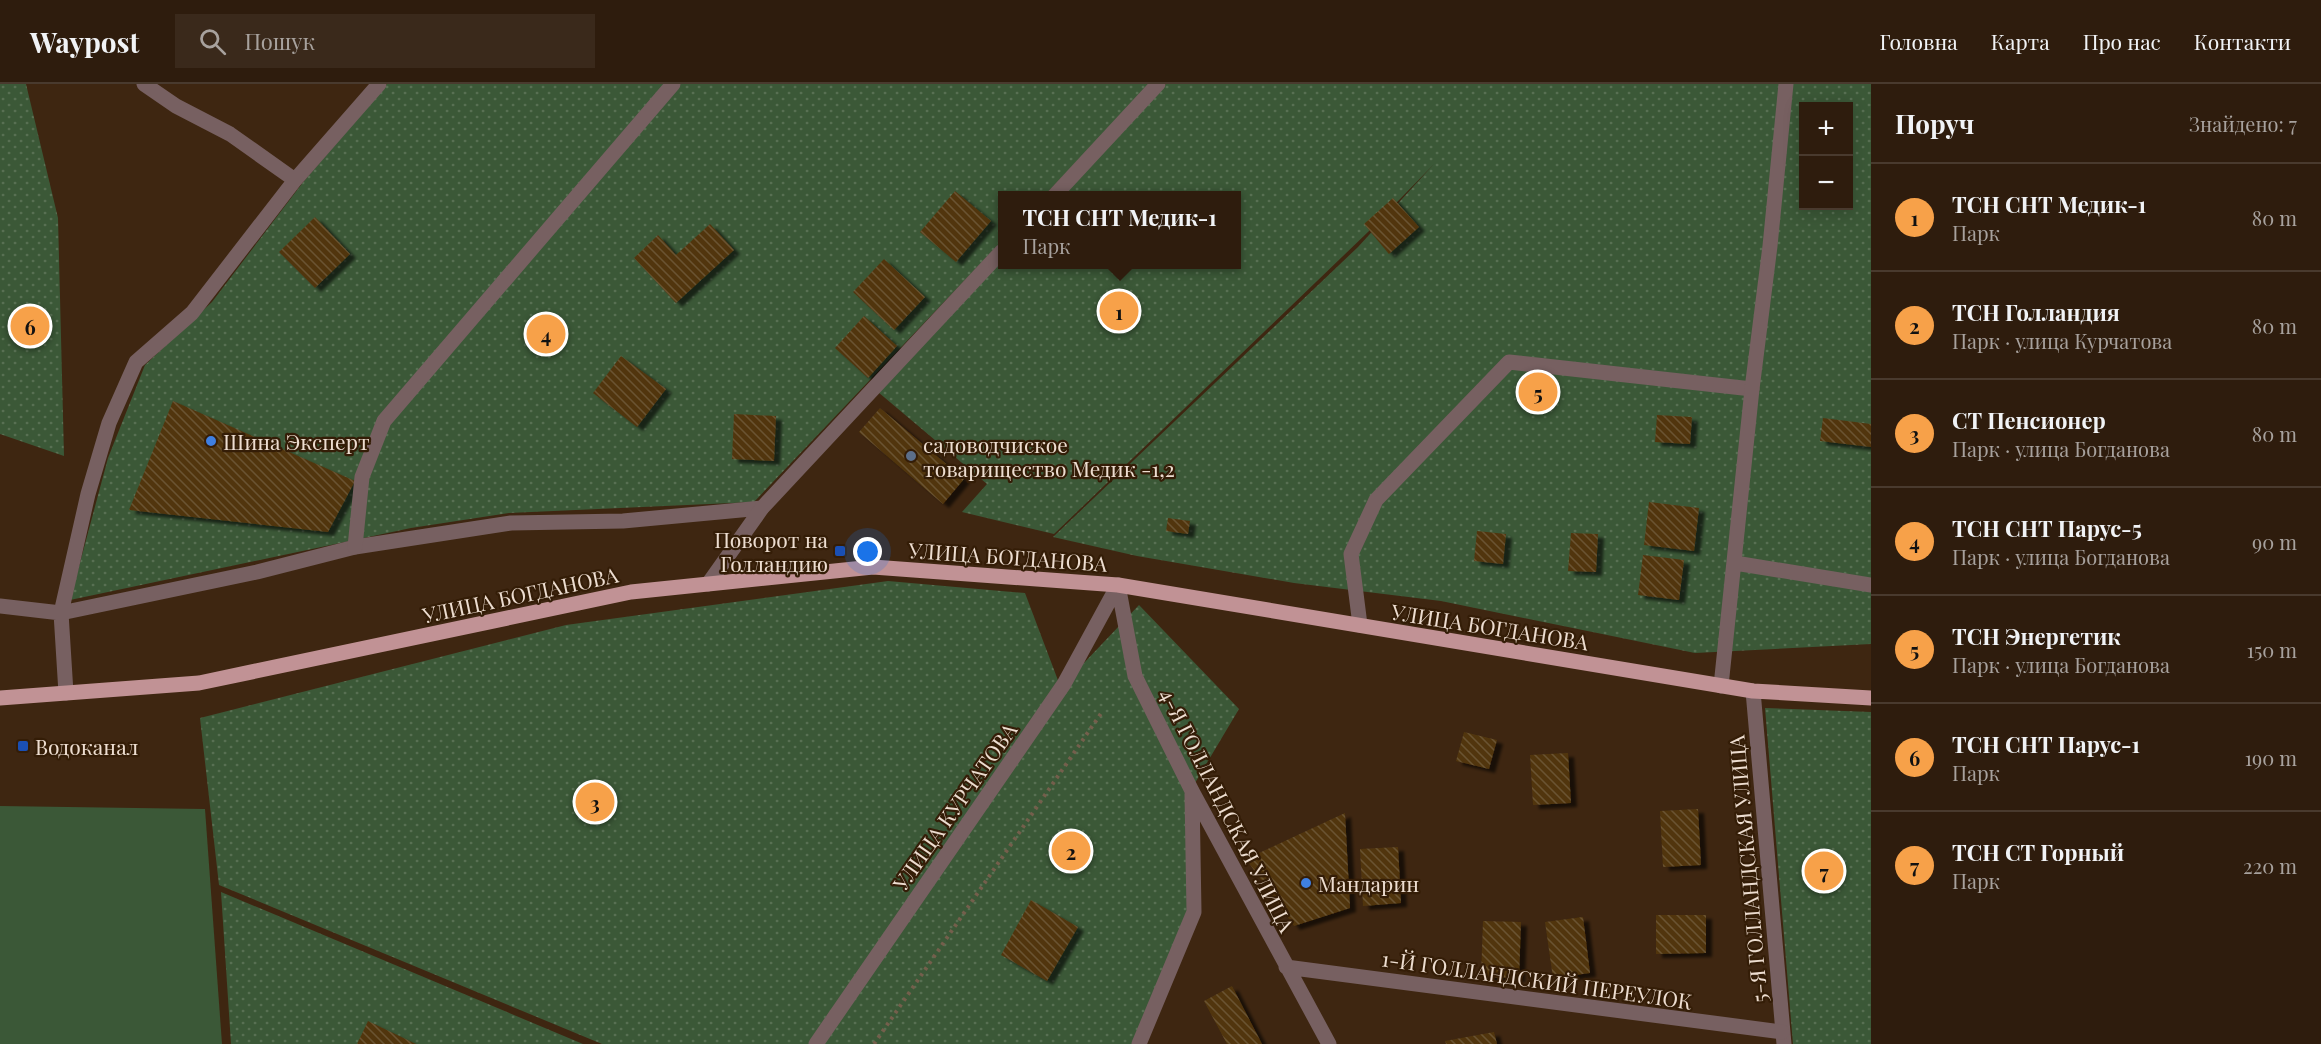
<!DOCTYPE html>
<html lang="uk">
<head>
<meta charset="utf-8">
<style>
  :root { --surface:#2e1c0d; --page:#3a291b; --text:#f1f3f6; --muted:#a7a19d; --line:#493a2e; --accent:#f7a149 }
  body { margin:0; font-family:"Playfair Display",serif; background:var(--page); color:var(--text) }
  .controls { position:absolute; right:18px; top:18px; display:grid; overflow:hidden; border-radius:0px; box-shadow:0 3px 15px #0003 }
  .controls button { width:54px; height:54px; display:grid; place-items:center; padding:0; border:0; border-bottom:2px solid var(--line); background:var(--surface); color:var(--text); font:30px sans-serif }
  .you { position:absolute; left:868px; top:468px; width:21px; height:21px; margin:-15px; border:4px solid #fff; border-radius:50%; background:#1a73e8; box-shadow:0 0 0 9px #1a73e833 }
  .badge { display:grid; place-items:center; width:39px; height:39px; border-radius:50%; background:var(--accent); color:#111; font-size:20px; font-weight:700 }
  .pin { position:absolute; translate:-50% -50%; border:3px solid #fff; box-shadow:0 2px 6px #0006 }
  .popup { position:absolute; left:998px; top:107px; width:243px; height:78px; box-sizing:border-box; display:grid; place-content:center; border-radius:0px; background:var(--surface); filter:drop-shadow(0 2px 4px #0005); font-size:20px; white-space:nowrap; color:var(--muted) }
  .popup b { font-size:22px; color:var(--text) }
  .popup::after { content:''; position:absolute; left:50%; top:100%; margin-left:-12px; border:12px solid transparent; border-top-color:var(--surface) }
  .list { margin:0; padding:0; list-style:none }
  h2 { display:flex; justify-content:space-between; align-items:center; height:78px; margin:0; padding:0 24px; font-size:26px }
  h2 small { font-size:20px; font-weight:400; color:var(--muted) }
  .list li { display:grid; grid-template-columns:39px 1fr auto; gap:18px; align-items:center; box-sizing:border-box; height:108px; padding:0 24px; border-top:2px solid var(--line) }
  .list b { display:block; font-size:22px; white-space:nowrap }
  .list p { margin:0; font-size:20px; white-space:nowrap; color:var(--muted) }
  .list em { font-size:20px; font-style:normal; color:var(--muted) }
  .icon { flex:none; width:33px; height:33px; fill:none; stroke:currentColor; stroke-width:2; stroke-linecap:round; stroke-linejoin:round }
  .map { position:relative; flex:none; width:1871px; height:960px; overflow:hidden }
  header { display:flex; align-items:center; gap:36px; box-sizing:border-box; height:84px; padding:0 30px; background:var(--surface); border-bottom:2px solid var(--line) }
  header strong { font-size:28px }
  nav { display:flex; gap:33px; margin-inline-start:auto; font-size:21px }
  .search { width:420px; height:54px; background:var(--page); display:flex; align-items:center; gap:15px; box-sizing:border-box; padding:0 21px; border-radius:0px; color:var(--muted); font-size:22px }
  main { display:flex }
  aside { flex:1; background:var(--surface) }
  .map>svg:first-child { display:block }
  .green { fill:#3b5837 }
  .garden { fill:url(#garden-dots); fill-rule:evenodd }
  .building { fill:url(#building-back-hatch); filter:url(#shadow) }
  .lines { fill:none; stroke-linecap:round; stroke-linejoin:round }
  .path { stroke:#745f4c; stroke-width:4; stroke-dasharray:3 4.5; stroke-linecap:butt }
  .service { stroke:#776061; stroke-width:15 }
  .minor { stroke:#776061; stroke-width:15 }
  .primary { stroke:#c19295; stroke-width:15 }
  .shop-dot { fill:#3f7fe0; stroke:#341d07; stroke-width:2 }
  .service-dot { fill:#5c6f8a; stroke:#341d07; stroke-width:2 }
  .transit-dot { fill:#1a4fb4; stroke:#341d07; stroke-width:2 }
  .labels { text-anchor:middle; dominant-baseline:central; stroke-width:4.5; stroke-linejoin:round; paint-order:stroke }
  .poi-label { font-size:21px; fill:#edddd0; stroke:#341d07; text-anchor:start }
  .street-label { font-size:21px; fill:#edddd0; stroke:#341d07 }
</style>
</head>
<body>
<header>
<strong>Waypost</strong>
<div class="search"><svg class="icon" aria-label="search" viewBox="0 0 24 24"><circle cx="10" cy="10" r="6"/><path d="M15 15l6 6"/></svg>Пошук</div>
<nav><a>Головна</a><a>Карта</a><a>Про нас</a><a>Контакти</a></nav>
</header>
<main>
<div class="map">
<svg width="1871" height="960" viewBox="0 0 1871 960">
  <defs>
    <pattern id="garden-dots" width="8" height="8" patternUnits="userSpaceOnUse" patternTransform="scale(1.5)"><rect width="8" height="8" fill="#3b5837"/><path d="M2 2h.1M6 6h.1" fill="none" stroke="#587053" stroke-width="1.8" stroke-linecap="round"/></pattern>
    <pattern id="building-back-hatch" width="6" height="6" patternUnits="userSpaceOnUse" patternTransform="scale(1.5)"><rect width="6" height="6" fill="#51360f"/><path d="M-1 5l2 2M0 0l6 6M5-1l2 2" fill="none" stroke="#6a5331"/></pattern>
    <filter id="shadow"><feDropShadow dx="6" dy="4" stdDeviation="1.5" flood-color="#0009"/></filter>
  </defs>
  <rect width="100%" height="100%" fill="#3e2611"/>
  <!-- green -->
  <path class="green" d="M0 722 205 725 222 960H0Z"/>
  <!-- garden -->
  <path class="garden" d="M0 0H26L58 134 64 372 0 350Z
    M387 0H1150L1045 111 1002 112V157L754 418 509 429 411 444 70 516 108 374 145 281 212 218 304 97Z
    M1166 0H1871V560L1695 569 1441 517 1294 499 1137 472 1053 453 1358 163 1434 80 1369 147 1054 450 962 428 987 400 878 308 1002 174V180H1236V112L1060 111ZM1804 22H1848V122H1804Z
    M888 497 1025 509 1059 599 817 960H602L219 801 200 634 566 541Z
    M1139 521 1239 625 1189 709 1192 826 1135 960H823L1064 600Z
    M1765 624 1871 628V960H1793Z
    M221 808 583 960H231Z"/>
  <!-- building -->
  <path class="building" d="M955 107 991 137 956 178 920 148Z
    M1393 114 1419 143 1389 170 1364 140Z
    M315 133 350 170 315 204 279 168Z
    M710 140 734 166 676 219 634 174 658 151 676 171Z
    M884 175 925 213 894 246 853 208Z
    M864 232 897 262 868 294 835 264Z
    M621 272 666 305 637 343 593 309Z
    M173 317 355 397 328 448 129 426Z
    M880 324 964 395 943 420 859 348Z
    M734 330 776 332 774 377 732 375Z
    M1657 331 1692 333 1690 360 1655 358Z
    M1823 334 1871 340V363L1820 357Z
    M1649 418 1699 424 1694 467 1644 461Z
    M1168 434 1190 437 1188 450 1166 447Z
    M1477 447 1506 450 1503 480 1474 477Z
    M1571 449 1598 450 1596 488 1568 487Z
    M1643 471 1684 476 1679 516 1638 511Z
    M1464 648 1497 656 1489 685 1456 677Z
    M1568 669 1571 719 1533 721 1530 671Z
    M1698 725 1701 781 1663 783 1660 727Z
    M1345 729 1350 824 1294 842 1246 775Z
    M1398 763 1401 819 1363 822 1360 765Z
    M1031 816 1078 843 1047 897 1001 871Z
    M1656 831H1706V869L1656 870Z
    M1583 833 1590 889 1553 894 1545 838Z
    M1483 837 1521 838 1519 894 1481 893Z
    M1232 902 1262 960H1227L1204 917Z
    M368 937 416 960H357Z
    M1494 948 1497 960H1446L1445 957Z"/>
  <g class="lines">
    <!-- path -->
    <path class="path" d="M874 960 1102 628"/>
    <!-- service -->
    <path class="service" d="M144 0 176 22 230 50 295 96
      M0 522 61 529 257 488 355 463 511 439 623 437 762 424
      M1360 541 1351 470 1376 416 1509 278 1752 305
      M1753 607 1784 960
      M66 609 61 529 88 410 109 339 136 278 192 229 295 96 379 0"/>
    <!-- minor -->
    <path class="minor" d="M1054 112 1158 0
      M355 463 362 393 384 337 673 0
      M1735 479 1871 501
      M708 500 762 424 1002 167
      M1118 501 1135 592 1192 707 1329 960
      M1721 602 1752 305 1770 162 1786 0
      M1286 883 1782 948
      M816 960 1064 600 1118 501
      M1139 960 1194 828 1192 710"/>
    <!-- primary -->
    <path class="primary" d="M0 614 199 599 631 508 873 483 1118 501 1753 607 1871 614"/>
  </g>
  <!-- markers -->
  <g class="shop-dot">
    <circle cx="211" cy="357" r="6"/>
    <circle cx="1306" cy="799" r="6"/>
  </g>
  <circle class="service-dot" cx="911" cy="372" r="6"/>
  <g class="transit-dot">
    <rect x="834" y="461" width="12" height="12" rx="3"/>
    <rect x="17" y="656" width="12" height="12" rx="3"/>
  </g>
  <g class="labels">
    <!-- poi labels -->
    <g class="poi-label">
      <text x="223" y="357">Шина Эксперт</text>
      <text x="923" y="360">садоводчиское<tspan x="923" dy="24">товарищество Медик -1,2</tspan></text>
      <text x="828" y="455" text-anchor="end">Поворот на<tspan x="828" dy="24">Голландию</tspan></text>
      <text x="35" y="662">Водоканал</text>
      <text x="1318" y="799">Мандарин</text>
    </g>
    <!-- street labels -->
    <g class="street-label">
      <text transform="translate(1008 472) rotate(4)">УЛИЦА БОГДАНОВА</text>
      <text transform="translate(520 510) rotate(-12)">УЛИЦА БОГДАНОВА</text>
      <text transform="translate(1490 542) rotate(9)">УЛИЦА БОГДАНОВА</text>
      <text transform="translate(954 722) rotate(-55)">УЛИЦА КУРЧАТОВА</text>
      <text transform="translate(1228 726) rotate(63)">4-Я ГОЛЛАНДСКАЯ УЛИЦА</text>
      <text transform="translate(1747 785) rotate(-95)">5-Я ГОЛЛАНДСКАЯ УЛИЦА</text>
      <text transform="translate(1537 895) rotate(8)">1-Й ГОЛЛАНДСКИЙ ПЕРЕУЛОК</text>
    </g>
  </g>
</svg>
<div class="controls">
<button>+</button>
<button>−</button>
</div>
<div class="you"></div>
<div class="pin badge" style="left:1119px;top:227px">1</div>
<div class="popup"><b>ТСН СНТ Медик-1</b>Парк</div>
<div class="pin badge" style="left:1071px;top:767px">2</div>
<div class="pin badge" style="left:595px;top:718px">3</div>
<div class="pin badge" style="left:546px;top:250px">4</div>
<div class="pin badge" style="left:1538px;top:308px">5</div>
<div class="pin badge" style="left:30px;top:242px">6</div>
<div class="pin badge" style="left:1824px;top:787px">7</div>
</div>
<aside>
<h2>Поруч<small>Знайдено: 7</small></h2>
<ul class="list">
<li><span class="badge">1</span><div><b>ТСН СНТ Медик-1</b><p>Парк</p></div><em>80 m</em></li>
<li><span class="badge">2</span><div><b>ТСН Голландия</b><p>Парк · улица Курчатова</p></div><em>80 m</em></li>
<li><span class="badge">3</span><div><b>СТ Пенсионер</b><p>Парк · улица Богданова</p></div><em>80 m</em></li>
<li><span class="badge">4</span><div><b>ТСН СНТ Парус-5</b><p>Парк · улица Богданова</p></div><em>90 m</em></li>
<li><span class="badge">5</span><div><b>ТСН Энергетик</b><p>Парк · улица Богданова</p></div><em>150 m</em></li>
<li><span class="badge">6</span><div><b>ТСН СНТ Парус-1</b><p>Парк</p></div><em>190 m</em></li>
<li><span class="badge">7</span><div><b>ТСН СТ Горный</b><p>Парк</p></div><em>220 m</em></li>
</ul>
</aside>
</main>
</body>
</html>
